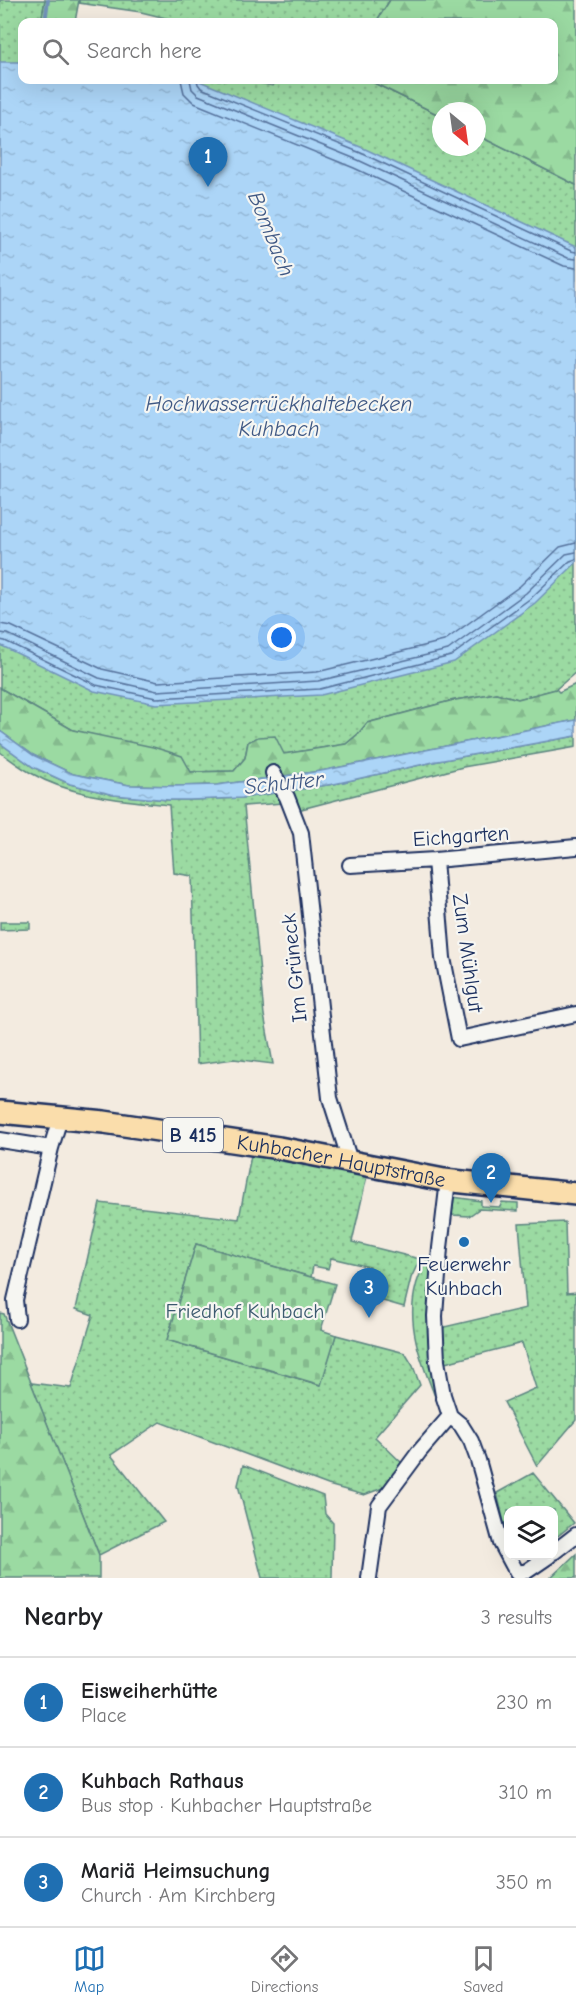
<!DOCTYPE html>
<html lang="en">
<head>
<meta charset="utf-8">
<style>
  :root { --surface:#fff; --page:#f6f6f6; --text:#202124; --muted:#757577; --line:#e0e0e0; --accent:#1f6fb2 }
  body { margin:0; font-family:"Comic Neue",sans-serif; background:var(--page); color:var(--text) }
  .controls { position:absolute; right:18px; bottom:18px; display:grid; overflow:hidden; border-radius:12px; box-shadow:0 6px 24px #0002 }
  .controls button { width:54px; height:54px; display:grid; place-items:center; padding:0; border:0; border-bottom:2px solid var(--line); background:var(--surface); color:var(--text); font:30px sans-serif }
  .compass { position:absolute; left:432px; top:102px; width:54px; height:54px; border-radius:50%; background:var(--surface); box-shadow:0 6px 24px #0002; rotate:151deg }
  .you { position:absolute; left:282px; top:638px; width:21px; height:21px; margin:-15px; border:4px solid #fff; border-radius:50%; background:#1a73e8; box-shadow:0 0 0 9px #1a73e833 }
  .badge { display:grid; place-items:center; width:39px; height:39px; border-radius:50%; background:var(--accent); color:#fff; font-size:20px; font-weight:700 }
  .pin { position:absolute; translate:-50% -50px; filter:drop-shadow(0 2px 3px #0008) }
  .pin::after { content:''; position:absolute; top:32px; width:21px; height:18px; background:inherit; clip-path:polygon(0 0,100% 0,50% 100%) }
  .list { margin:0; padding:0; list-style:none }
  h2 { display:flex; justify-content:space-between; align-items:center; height:78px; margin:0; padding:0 24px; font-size:26px }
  h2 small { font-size:20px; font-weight:400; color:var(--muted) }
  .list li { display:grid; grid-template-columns:39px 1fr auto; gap:18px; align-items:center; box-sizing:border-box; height:90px; padding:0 24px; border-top:2px solid var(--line) }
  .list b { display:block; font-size:22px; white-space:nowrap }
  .list p { margin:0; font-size:20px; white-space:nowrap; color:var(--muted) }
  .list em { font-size:20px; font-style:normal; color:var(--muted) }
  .icon { flex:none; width:33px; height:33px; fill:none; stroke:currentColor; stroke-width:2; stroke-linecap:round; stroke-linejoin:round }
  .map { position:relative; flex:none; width:576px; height:1578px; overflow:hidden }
  .search { position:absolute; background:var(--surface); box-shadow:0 6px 24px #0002; left:18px; right:18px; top:18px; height:66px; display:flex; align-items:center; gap:15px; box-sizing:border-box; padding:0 21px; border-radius:12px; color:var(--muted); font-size:22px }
  .sheet { height:348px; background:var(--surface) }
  nav { display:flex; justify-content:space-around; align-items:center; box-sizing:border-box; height:84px; border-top:2px solid var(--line); background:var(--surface); font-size:16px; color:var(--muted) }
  nav a { display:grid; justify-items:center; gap:3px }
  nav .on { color:var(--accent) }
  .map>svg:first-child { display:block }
  .grass { fill:url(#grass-dots); stroke:#5b8480; stroke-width:1.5 }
  .forest { fill:url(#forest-firs); stroke:#5b8480; stroke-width:1.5 }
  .cemetery { fill:url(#cemetery-stones); stroke:#5b8480; stroke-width:1.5 }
  .water { fill:url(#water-ripples); stroke:#7293ba; stroke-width:1.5 }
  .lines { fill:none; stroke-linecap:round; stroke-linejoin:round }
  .shore { stroke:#55719b; stroke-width:1.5 }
  .stream { stroke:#7293ba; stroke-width:4 }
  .minor-casing { stroke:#1b2f5e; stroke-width:18 }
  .primary-casing { stroke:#1b2f5e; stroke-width:26 }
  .minor { stroke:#f6f6f2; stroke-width:14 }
  .primary { stroke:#faddab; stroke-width:21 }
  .poi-dot { fill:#1f6fb2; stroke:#f6f6f2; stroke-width:2 }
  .labels { text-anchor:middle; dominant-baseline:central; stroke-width:4.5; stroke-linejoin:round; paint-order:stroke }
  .shield { fill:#f6f6f2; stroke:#5d6b8a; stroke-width:1.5 }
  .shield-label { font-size:20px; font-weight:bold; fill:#1b2f5e }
  .street-label { font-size:21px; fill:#1b2f5e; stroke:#f6f6f2 }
  .poi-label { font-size:21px; fill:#1b2f5e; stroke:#f6f6f2 }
  .park-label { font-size:21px; fill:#3b5a6f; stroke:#f6f6f2 }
  .water-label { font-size:22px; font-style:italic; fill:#3f5884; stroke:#f6f6f2 }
</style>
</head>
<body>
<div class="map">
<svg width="576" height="1578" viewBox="0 0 576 1578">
  <defs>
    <pattern id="grass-dots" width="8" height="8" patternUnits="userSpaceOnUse" patternTransform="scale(1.5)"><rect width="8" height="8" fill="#9bdaa2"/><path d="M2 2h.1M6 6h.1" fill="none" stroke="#85bb8e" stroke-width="1.8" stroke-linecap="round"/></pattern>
    <pattern id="forest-firs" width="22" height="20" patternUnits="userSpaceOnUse" patternTransform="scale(1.5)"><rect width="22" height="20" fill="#9bdaa2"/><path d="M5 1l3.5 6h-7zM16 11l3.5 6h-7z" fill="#85bb8e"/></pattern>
    <pattern id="cemetery-stones" width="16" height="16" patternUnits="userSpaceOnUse" patternTransform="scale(1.5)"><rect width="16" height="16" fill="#9bdaa2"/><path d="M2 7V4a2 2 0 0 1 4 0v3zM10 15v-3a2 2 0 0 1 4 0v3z" fill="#85bb8e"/></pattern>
    <pattern id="water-ripples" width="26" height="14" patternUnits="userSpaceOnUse" patternTransform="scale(1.5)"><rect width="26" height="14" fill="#acd5f7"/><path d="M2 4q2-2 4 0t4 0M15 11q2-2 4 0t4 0" fill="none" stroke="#93b7d6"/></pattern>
  </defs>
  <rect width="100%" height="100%" fill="#f3ebe0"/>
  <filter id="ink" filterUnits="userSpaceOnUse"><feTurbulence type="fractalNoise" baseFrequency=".0167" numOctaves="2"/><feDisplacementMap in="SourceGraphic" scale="12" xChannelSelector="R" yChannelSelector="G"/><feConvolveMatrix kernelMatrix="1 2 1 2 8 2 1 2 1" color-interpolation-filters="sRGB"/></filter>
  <g filter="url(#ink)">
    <!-- grass -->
    <path class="grass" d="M0 0H45L41 22H22V80L0 156Z
      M79 0H390L376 22H182L141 12 79 3Z
      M171 80H245L273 86 275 80H368L441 116V147H477V135L576 185V280Z
      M576 530V672L556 689 518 699 496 693 450 701 367 723 358 734 346 744 284 754 248 742 245 758 234 771 191 772 98 736 73 730 0 688V630Z
      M576 736V747L463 767 286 813 283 803 244 806 264 1015 273 1064 234 1059 197 1064 192 876 174 873 169 805C123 800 72 797 31 773 20 767 10 759 0 752V743L33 767 70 784 114 795 169 800H190L242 798 334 784 438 761Z
      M0 922H30V929L0 930Z
      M251 1155 367 1176 352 1242 420 1259 411 1278 404 1307 362 1295 370 1267 331 1258 328 1269 313 1266 311 1277 196 1244 167 1340 320 1385 336 1335 405 1353 413 1366 420 1385 375 1437 404 1465 388 1486 364 1495 328 1485 160 1422 111 1455 164 1522 99 1555 31 1383 71 1388 93 1315 76 1309 100 1203 239 1219Z
      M453 1197 481 1201V1206L500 1207 502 1202 518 1203V1211L479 1209 469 1216 452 1215Z
      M565 1222 567 1293 576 1292V1420L537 1466 504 1402 536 1388 522 1343 445 1363 440 1328 526 1308 519 1224Z
      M426 1260 432 1261 442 1402 438 1404C423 1366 405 1327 416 1286 418 1277 423 1268 426 1260Z
      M243 1465 323 1496 325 1514 333 1523 332 1578H262L238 1485Z
      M533 1473 574 1523 554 1539V1510H508V1539L497 1493Z"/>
    <!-- forest -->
    <path class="forest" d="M45 0H79L75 22H41Z
      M390 0H576V185L477 135V111H441V116L368 80H554V22H376Z
      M576 684V720L321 771 217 785 176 786 129 785 73 774 33 755 0 731V688L73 730 153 747 182 756 191 772 234 771 245 758 248 742 258 737 275 736 284 754 346 744 358 734 367 723 450 701 496 693 518 699 556 689 559 692Z
      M0 1313 4 1314 99 1555V1578H0Z
      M576 1554V1578H550Z"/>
    <!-- cemetery -->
    <path class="cemetery" d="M196 1244 335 1284 321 1330 336 1335 321 1385 167 1340Z"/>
    <!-- water -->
    <path class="water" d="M0 62H22V80H197L363 148 576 247V563L535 603 454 662 321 695 156 704 94 691 0 645Z
      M576 720V736L438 761 334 784 242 798 190 800H169L114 795 70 784 33 767 0 743V731L33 755 73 774 129 785 176 786 217 785 321 771Z"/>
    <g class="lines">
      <!-- shore -->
      <path class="shore" d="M181 80 184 93 194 103 354 168 564 266 576 268
        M190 80 192 89 198 95 358 160 568 258 576 259
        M197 80 198 84 201 88 361 153 571 251 576 252
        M0 624 11 626 102 669 158 682 317 672 444 641 520 586 560 547 576 543
        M0 633 8 634 99 678 157 691 318 681 448 650 526 593 566 554 576 552
        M0 640 5 641 96 685 156 698 320 689 451 656 531 598 570 561 576 559"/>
      <!-- stream -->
      <path class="stream" d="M45 22 48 0"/>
      <!-- minor casing -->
      <g class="minor-casing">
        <path id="minor" d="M273 773 287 797 301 833 330 1098 350 1161
          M435 860 443 958 459 1039 576 1014
          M350 865 435 860 576 847
          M0 1140 51 1148
          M448 1180 440 1248 435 1316 437 1361 443 1395 450 1416 461 1425 471 1441 478 1460 501 1543 517 1573
          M17 1319 15 1300 51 1148 60 1118
          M554 1552 576 1535
          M517 1573 527 1571 549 1556
          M369 1578 379 1506 419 1452 450 1416"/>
      </g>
      <!-- primary casing -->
      <g class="primary-casing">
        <g id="primary">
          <path id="s1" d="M0 1112 104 1122 279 1148 444 1180 576 1194"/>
        </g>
      </g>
      <!-- minor -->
      <use href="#minor" class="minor"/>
      <!-- primary -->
      <use href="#primary" class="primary"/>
    </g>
  </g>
  <!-- markers -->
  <circle class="poi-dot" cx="464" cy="1242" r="6"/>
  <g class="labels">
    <!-- shield labels -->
    <rect class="shield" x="163" y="1118" width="60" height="34" rx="4.5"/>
    <g class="shield-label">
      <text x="193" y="1135">B 415</text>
    </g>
    <!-- street labels -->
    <g class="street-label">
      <text transform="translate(461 836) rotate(-4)">Eichgarten</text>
      <text transform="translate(468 953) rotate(82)">Zum Mühlgut</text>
      <text transform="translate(294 968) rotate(-96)">Im Grüneck</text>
      <text stroke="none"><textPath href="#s1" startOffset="345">Kuhbacher Hauptstraße</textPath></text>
    </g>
    <!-- poi labels -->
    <g class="poi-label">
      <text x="464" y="1264">Feuerwehr<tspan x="464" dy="24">Kuhbach</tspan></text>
    </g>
    <!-- park labels -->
    <g class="park-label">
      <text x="245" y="1311">Friedhof Kuhbach</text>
    </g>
    <!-- water labels -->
    <g class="water-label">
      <text transform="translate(271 234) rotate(68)">Bombach</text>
      <text x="279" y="404">Hochwasserrückhaltebecken<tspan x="279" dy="25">Kuhbach</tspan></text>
      <text transform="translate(284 783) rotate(-6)">Schutter</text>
    </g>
  </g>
</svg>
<div class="controls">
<button><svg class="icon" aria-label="layers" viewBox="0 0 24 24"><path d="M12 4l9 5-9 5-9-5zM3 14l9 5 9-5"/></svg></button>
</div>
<svg class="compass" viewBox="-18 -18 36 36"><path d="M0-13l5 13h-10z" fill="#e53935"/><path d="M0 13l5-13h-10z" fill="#757577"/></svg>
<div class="you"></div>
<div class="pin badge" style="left:208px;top:187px">1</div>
<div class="pin badge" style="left:491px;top:1203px">2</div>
<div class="pin badge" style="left:369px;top:1318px">3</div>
<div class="search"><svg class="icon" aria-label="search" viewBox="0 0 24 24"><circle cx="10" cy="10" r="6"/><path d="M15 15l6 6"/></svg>Search here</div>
</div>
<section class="sheet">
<h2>Nearby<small>3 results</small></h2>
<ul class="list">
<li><span class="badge">1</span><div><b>Eisweiherhütte</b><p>Place</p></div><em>230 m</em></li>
<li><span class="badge">2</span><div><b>Kuhbach Rathaus</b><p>Bus stop · Kuhbacher Hauptstraße</p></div><em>310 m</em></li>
<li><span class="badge">3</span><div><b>Mariä Heimsuchung</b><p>Church · Am Kirchberg</p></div><em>350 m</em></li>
</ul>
</section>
<nav>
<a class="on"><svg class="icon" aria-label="map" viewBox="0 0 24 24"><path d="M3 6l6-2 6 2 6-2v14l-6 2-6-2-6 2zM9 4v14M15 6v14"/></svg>Map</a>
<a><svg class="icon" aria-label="directions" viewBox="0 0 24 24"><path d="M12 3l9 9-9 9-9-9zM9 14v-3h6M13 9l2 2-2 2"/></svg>Directions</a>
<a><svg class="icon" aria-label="saved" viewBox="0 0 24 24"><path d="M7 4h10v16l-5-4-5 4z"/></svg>Saved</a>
</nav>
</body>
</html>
